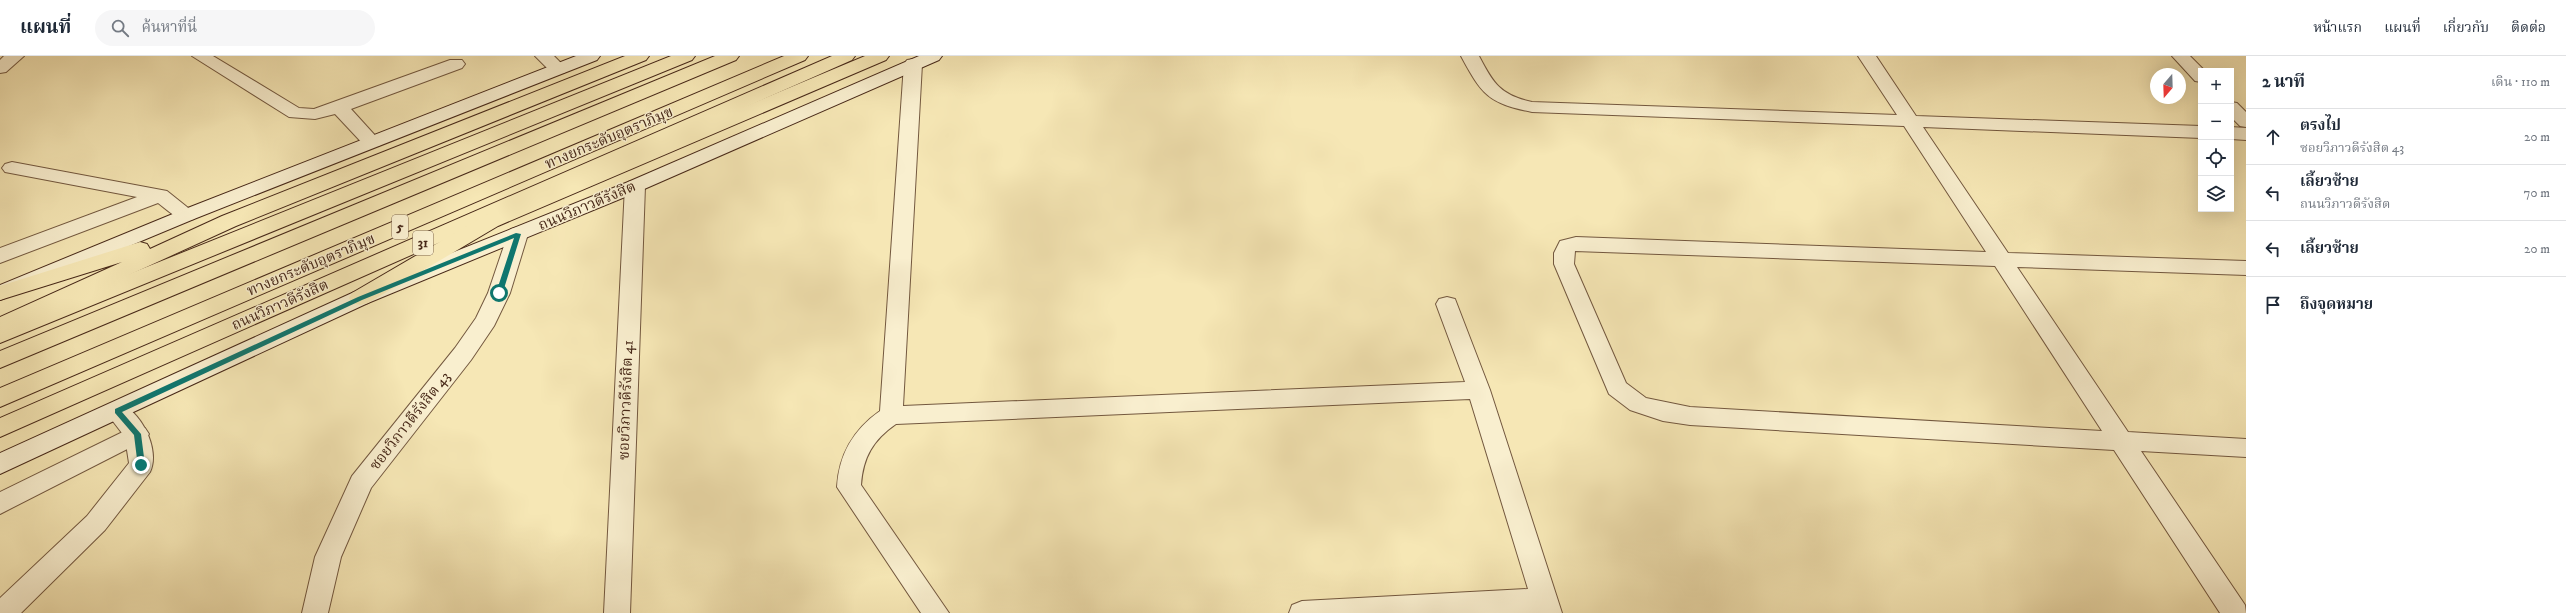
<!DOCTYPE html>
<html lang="th">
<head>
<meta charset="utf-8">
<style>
  :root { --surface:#fff; --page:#f6f6f7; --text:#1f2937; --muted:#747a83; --line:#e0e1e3 }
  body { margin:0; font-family:"IM FELL DW Pica","Noto Serif Thai",serif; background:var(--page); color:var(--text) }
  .controls { position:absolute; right:12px; top:12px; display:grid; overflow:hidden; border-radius:0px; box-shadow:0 4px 16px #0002 }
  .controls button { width:36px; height:36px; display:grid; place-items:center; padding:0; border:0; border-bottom:1px solid var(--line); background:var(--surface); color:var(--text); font:20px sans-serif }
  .compass { position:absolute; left:2150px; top:12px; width:36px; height:36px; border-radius:50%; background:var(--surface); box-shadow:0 4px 16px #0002; rotate:199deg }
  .stop { position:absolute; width:12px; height:12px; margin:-9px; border:3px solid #0f766e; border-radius:50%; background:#fff }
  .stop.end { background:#0f766e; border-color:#fff; box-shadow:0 1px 4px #0008 }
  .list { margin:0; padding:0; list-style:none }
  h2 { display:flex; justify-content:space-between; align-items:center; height:52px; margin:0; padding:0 16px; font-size:17px }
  h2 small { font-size:13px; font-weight:400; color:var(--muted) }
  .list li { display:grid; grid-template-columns:26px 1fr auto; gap:12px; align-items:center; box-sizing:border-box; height:56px; padding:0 16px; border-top:1px solid var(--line) }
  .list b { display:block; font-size:15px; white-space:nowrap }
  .list p { margin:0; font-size:13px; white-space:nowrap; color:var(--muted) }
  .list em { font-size:13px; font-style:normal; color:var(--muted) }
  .icon { flex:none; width:22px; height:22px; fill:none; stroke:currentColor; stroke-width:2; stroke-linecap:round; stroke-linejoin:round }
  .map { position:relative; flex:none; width:2246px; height:557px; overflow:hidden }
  header { display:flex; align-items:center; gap:24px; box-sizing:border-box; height:56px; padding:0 20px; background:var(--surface); border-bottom:1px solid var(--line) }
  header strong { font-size:19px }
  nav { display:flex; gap:22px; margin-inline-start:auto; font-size:14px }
  .search { width:280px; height:36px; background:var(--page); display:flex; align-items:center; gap:10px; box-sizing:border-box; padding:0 14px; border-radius:22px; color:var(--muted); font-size:15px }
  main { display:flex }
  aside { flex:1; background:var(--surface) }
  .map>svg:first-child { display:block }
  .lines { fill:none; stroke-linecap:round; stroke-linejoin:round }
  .service-casing { stroke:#73583f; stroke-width:2 }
  .minor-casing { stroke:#73583f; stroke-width:2 }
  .secondary-casing { stroke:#472818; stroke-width:2 }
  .trunk-casing { stroke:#472818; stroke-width:2 }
  .motorway-casing { stroke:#472818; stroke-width:2 }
  .service { fill:#f9efcf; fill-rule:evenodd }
  .minor { fill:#f9efcf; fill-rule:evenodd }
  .secondary { fill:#f9efcf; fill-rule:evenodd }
  .trunk { fill:#f6e7b5; fill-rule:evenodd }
  .motorway { fill:#f6e7b5; fill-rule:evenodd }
  .route { fill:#0f766e }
  .labels { text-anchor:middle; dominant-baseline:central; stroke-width:3; stroke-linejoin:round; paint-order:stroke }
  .shield { fill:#f9efcf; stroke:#7c644f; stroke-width:1 }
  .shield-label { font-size:14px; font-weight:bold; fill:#472818 }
  .street-label { font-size:15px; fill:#472818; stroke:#f9efcf }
</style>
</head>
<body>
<header>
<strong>แผนที่</strong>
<div class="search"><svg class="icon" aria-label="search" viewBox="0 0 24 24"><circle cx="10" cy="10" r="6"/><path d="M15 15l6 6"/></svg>ค้นหาที่นี่</div>
<nav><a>หน้าแรก</a><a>แผนที่</a><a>เกี่ยวกับ</a><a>ติดต่อ</a></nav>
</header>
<main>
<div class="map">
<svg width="2246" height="557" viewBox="0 0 2246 557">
  <rect width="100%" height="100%" fill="#f6e7b5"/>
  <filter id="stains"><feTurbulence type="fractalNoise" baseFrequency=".005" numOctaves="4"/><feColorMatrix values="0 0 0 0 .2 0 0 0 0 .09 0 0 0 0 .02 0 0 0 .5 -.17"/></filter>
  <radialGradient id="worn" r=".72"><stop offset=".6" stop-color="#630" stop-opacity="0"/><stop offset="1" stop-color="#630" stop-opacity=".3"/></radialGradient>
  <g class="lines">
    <!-- service casing -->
    <g class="service-casing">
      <path id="service" d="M4 0H24L6 16 0 17V4Z
        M192 0H213L299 52 314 53 450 4H462L465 8 462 12 351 53 381 86 379 90H365L335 58 315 63 289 61Z
        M12 106 167 135 197 159 194 163C179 167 169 155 158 147L0 207V192L137 141 5 116 2 112 5 108Z
        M137 369 145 372 149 378 145 384 0 458V436Z"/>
    </g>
    <!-- minor casing -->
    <g class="minor-casing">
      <path id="minor" d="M535 0H554L567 13 564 17H552Z
        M1461 0H1479C1493 27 1500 39 1532 46L1897 59 1858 0H1876L1916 60 2201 70V82L1923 71 2008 197 2246 205V219L2017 211 2128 376 2246 383V401L2141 395 2245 549 2246 557H2220L2114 394 1690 369 1663 365 1630 354 1609 338 1554 208V197L1560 185 1576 181 1986 196 1904 70 1532 56C1488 47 1482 39 1461 0ZM1575 195 1995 210 2102 375 1690 351 1646 342 1626 327 1574 208Z
        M2172 0H2190L2205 15H2201V26L2195 25Z
        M913 3 919 4 922 8 903 350 1465 326 1436 248 1439 243 1447 241 1455 243 1490 334 1562 557H1289L1292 549 1302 545 1528 533 1470 343 896 368C873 384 863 401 861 429L949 557H921L837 431C839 398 853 374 880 355L904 8 907 4Z
        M2231 46 2237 47 2246 56V71L2240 70 2231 61Z
        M2231 71 2246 72V84L2231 83Z
        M635 124 642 126 645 130 630 557H604L625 130 628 126Z
        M518 171 525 173 528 178 510 237 494 270 471 304 371 432 341 501 328 557H302L315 501 352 420 455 292 476 262 488 237 508 178 511 173Z
        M117 346C140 353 161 393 150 416L105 474 21 557H0V542L87 460 129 407 125 381 105 355 109 349Z"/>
    </g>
    <!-- secondary casing -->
    <g class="secondary-casing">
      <path id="secondary" d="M576 0H600L597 4 194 163 0 244V229L180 155Z
        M919 0H942L939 4 642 134 368 247 0 418V397L352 237 628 126Z"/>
    </g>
    <!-- trunk casing -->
    <g class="trunk-casing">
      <path id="trunk" d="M671 0H695L692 4 0 287V270Z
        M832 0H855L852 4 0 381V362Z"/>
    </g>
    <!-- motorway casing -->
    <g class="motorway-casing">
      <path id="motorway" d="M625 0H649L646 4 236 170 0 278V261L122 206 0 244V230L140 186 147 188 150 193 222 160Z
        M715 0H739L736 4 0 312V295Z
        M784 0H808L805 4 0 351V332Z
        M865 0H889L886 4 498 170 368 247 360 249 352 247 349 242 352 237 484 160Z"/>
    </g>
    <!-- service -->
    <use href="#service" class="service"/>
    <!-- minor -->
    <use href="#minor" class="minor"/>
    <!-- secondary -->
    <use href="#secondary" class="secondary"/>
    <!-- trunk -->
    <use href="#trunk" class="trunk"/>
    <!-- motorway -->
    <use href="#motorway" class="motorway"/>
  </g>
  <!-- route -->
  <path class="route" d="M516 177 521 178 502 239 496 237 514 182 362 244 122 356 141 378 145 409 138 411 134 379 115 357V353L358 241Z"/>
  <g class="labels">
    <!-- shield labels -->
    <g class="shield">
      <rect x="392" y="159" width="16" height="24" rx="3"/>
      <rect x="413" y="175" width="20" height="24" rx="3"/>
    </g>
    <g class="shield-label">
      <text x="400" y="171">5</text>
      <text x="423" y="187">31</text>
    </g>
    <!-- street labels -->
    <g class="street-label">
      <text transform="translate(609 82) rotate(-23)">ทางยกระดับอุตราภิมุข</text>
      <text transform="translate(587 150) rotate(-23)">ถนนวิภาวดีรังสิต</text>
      <text transform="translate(311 209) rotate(-23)">ทางยกระดับอุตราภิมุข</text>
      <text transform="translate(280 249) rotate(-24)">ถนนวิภาวดีรังสิต</text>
      <text transform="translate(626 344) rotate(-88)">ซอยวิภาวดีรังสิต 41</text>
      <text transform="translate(410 365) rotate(-52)">ซอยวิภาวดีรังสิต 43</text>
    </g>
  </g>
  <rect width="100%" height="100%" filter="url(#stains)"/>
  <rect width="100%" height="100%" fill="url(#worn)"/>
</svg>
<div class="controls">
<button>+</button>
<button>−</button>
<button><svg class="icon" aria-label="locate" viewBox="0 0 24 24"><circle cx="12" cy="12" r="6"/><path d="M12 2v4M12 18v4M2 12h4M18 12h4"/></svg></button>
<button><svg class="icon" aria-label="layers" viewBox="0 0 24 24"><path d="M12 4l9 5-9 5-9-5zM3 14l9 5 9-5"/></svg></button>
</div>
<svg class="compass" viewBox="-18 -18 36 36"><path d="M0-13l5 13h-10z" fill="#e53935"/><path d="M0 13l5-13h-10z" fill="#747a83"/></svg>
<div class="stop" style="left:499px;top:237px"></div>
<div class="stop end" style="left:141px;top:409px"></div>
</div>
<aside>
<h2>2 นาที<small>เดิน · 110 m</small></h2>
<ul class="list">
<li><svg class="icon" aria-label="ahead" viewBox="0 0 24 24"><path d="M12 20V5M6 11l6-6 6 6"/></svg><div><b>ตรงไป</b><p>ซอยวิภาวดีรังสิต 43</p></div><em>20 m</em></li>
<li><svg class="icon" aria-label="left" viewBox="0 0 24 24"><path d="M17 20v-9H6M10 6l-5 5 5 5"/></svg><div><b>เลี้ยวซ้าย</b><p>ถนนวิภาวดีรังสิต</p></div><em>70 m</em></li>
<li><svg class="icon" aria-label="left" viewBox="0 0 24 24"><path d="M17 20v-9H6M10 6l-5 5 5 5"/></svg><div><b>เลี้ยวซ้าย</b></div><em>20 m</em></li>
<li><svg class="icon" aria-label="arrive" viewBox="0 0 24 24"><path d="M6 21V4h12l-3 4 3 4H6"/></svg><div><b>ถึงจุดหมาย</b></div></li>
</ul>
</aside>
</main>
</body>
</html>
